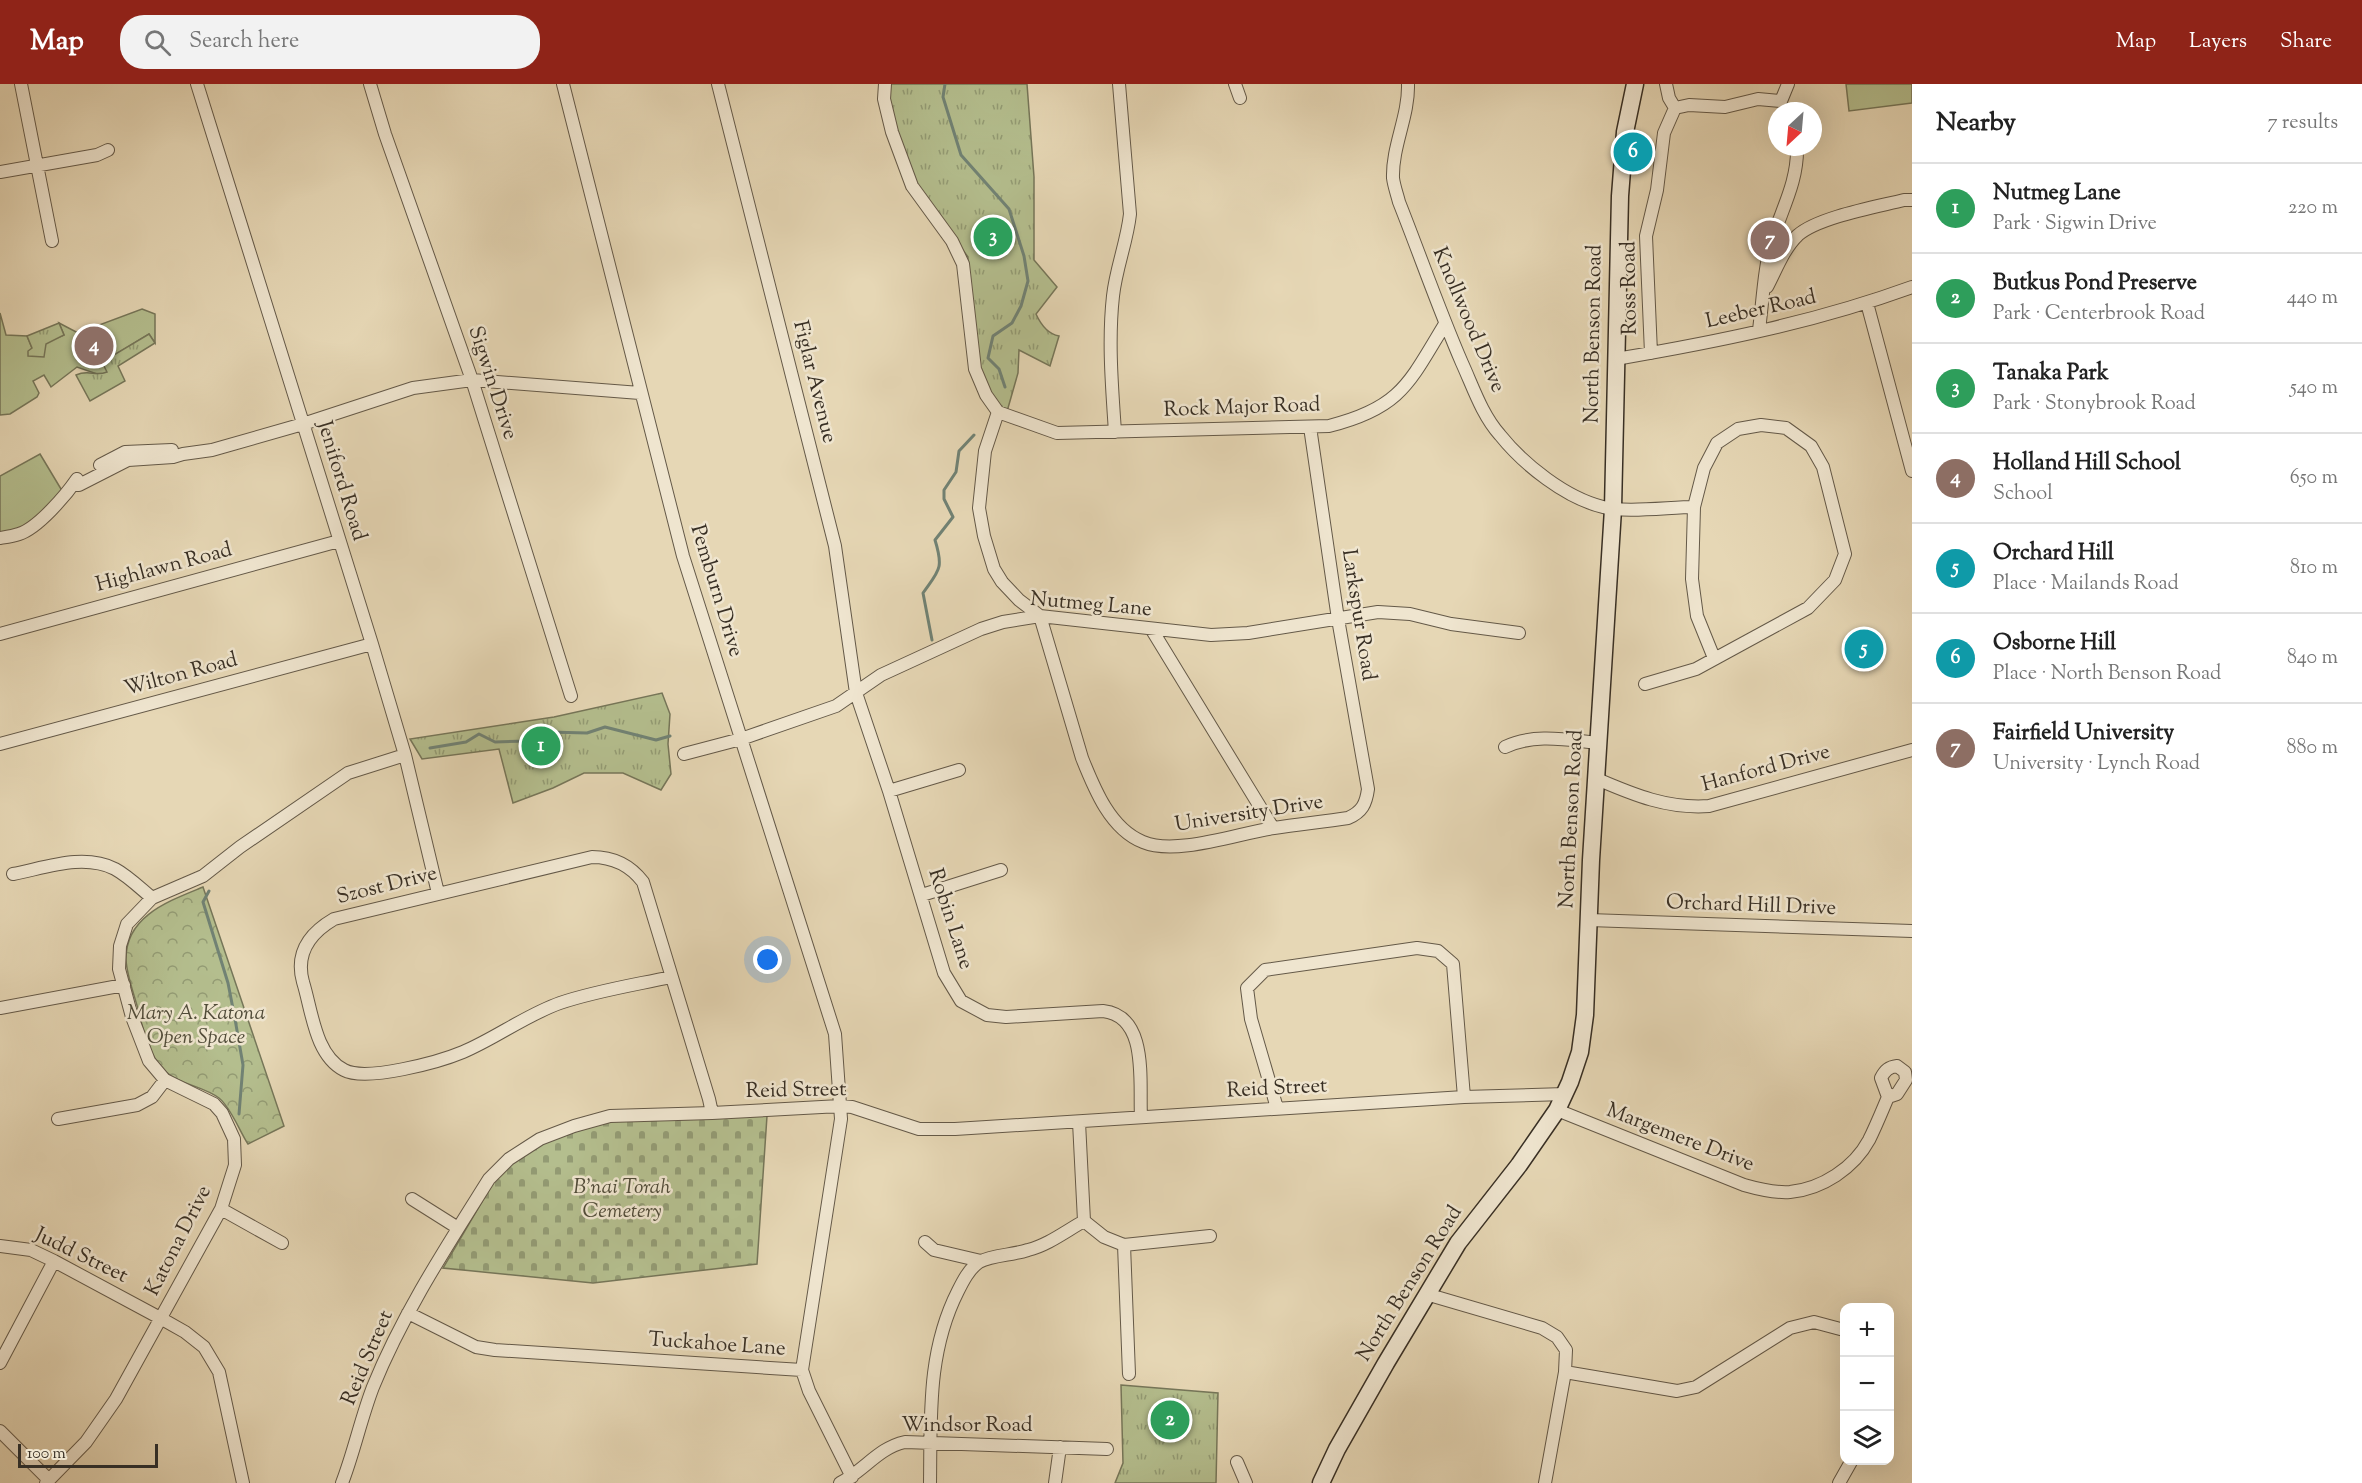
<!DOCTYPE html>
<html lang="en">
<head>
<meta charset="utf-8">
<style>
  :root { --surface:#fff; --page:#f2f2f2; --text:#222; --muted:#767676; --line:#e0e0e0; --accent:#8f2418 }
  body { margin:0; font-family:"Sorts Mill Goudy",serif; background:var(--page); color:var(--text) }
  .controls { position:absolute; right:18px; bottom:18px; display:grid; overflow:hidden; border-radius:12px; box-shadow:0 6px 24px #0002 }
  .controls button { width:54px; height:54px; display:grid; place-items:center; padding:0; border:0; border-bottom:2px solid var(--line); background:var(--surface); color:var(--text); font:30px sans-serif }
  .compass { position:absolute; left:1768px; top:18px; width:54px; height:54px; border-radius:50%; background:var(--surface); box-shadow:0 6px 24px #0002; rotate:206deg }
  .scale { position:absolute; left:18px; bottom:15px; width:140px; box-sizing:border-box; padding-left:6px; border:3px solid #382f24; border-top:0; font-size:16px; line-height:21px; white-space:nowrap; color:#382f24; -webkit-text-stroke:4px #efe5cf; paint-order:stroke }
  .you { position:absolute; left:768px; top:876px; width:21px; height:21px; margin:-15px; border:4px solid #fff; border-radius:50%; background:#1a73e8; box-shadow:0 0 0 9px #1a73e833 }
  .badge { display:grid; place-items:center; width:39px; height:39px; border-radius:50%; background:var(--accent); color:#fff; font-size:20px; font-weight:700 }
  .pin { position:absolute; translate:-50% -50%; border:3px solid #fff; box-shadow:0 2px 6px #0006 }
  .list { margin:0; padding:0; list-style:none }
  h2 { display:flex; justify-content:space-between; align-items:center; height:78px; margin:0; padding:0 24px; font-size:26px }
  h2 small { font-size:20px; font-weight:400; color:var(--muted) }
  .list li { display:grid; grid-template-columns:39px 1fr auto; gap:18px; align-items:center; box-sizing:border-box; height:90px; padding:0 24px; border-top:2px solid var(--line) }
  .list b { display:block; font-size:22px; white-space:nowrap }
  .list p { margin:0; font-size:20px; white-space:nowrap; color:var(--muted) }
  .list em { font-size:20px; font-style:normal; color:var(--muted) }
  .icon { flex:none; width:33px; height:33px; fill:none; stroke:currentColor; stroke-width:2; stroke-linecap:round; stroke-linejoin:round }
  .map { position:relative; flex:none; width:1912px; height:1399px; overflow:hidden }
  header { display:flex; align-items:center; gap:36px; box-sizing:border-box; height:84px; padding:0 30px; background:var(--accent); color:#fff }
  header strong { font-size:28px }
  nav { display:flex; gap:33px; margin-inline-start:auto; font-size:21px }
  .search { width:420px; height:54px; background:var(--page); display:flex; align-items:center; gap:15px; box-sizing:border-box; padding:0 21px; border-radius:24px; color:var(--muted); font-size:22px }
  main { display:flex }
  aside { flex:1; background:var(--surface) }
  .map>svg:first-child { display:block }
  .grass { fill:#b4be8e; stroke:#767659; stroke-width:1.5 }
  .forest { fill:url(#forest-crowns); stroke:#767659; stroke-width:1.5 }
  .cemetery { fill:url(#cemetery-stones); stroke:#767659; stroke-width:1.5 }
  .park { fill:url(#park-tufts); stroke:#767659; stroke-width:1.5 }
  .lines { fill:none; stroke-linecap:round; stroke-linejoin:round }
  .stream { stroke:#718274; stroke-width:3 }
  .minor-casing { stroke:#645948; stroke-width:14 }
  .secondary-casing { stroke:#382f24; stroke-width:19 }
  .minor { stroke:#efe5cf; stroke-width:12 }
  .secondary { stroke:#efe5cf; stroke-width:16 }
  .labels { text-anchor:middle; dominant-baseline:central; stroke-width:5; stroke-linejoin:round; paint-order:stroke }
  .street-label { font-size:21px; fill:#382f24; stroke:#efe5cf }
  .park-label { font-size:21px; font-style:italic; fill:#514c39; stroke:#efe5cf }
</style>
</head>
<body>
<header>
<strong>Map</strong>
<div class="search"><svg class="icon" aria-label="search" viewBox="0 0 24 24"><circle cx="10" cy="10" r="6"/><path d="M15 15l6 6"/></svg>Search here</div>
<nav><a>Map</a><a>Layers</a><a>Share</a></nav>
</header>
<main>
<div class="map">
<svg width="1912" height="1399" viewBox="0 0 1912 1399">
  <defs>
    <pattern id="forest-crowns" width="20" height="18" patternUnits="userSpaceOnUse" patternTransform="scale(1.5)"><rect width="20" height="18" fill="#b4be8e"/><path d="M2 6a3 3 0 1 1 6 0M12 15a3 3 0 1 1 6 0" fill="none" stroke="#939b74"/></pattern>
    <pattern id="cemetery-stones" width="16" height="16" patternUnits="userSpaceOnUse" patternTransform="scale(1.5)"><rect width="16" height="16" fill="#b4be8e"/><path d="M2 7V4a2 2 0 0 1 4 0v3zM10 15v-3a2 2 0 0 1 4 0v3z" fill="#939b74"/></pattern>
    <pattern id="park-tufts" width="24" height="20" patternUnits="userSpaceOnUse" patternTransform="scale(1.5)"><rect width="24" height="20" fill="#b4be8e"/><path d="M3 7l-1-3M5 7V3M7 7l1-3M15 17l-1-3M17 17v-4M19 17l1-3" fill="none" stroke="#939b74"/></pattern>
  </defs>
  <rect width="100%" height="100%" fill="#e6d7b5"/>
  <filter id="stains"><feTurbulence type="fractalNoise" baseFrequency=".00333" numOctaves="4"/><feColorMatrix values="0 0 0 0 .2 0 0 0 0 .09 0 0 0 0 .02 0 0 0 .5 -.17"/></filter>
  <radialGradient id="worn" r=".72"><stop offset=".6" stop-color="#630" stop-opacity="0"/><stop offset="1" stop-color="#630" stop-opacity=".3"/></radialGradient>
  <!-- grass -->
  <path class="grass" d="M1846 0H1912V19L1849 27Z
    M142 225 155 230V259L149 250 103 278 108 288 100 291 77 283 51 303 44 291 33 297 39 309 37 313 10 330 0 331V229L6 251 27 252 32 264 64 251 59 239 78 249Z
    M40 370 64 410 43 433 0 454V392Z"/>
  <!-- forest -->
  <path class="forest" d="M203 803 284 1042 248 1060C240 1048 230 1022 219 1014 203 1002 181 1001 166 988 149 973 143 946 138 925 134 910 127 892 126 876 125 832 169 817 203 803Z"/>
  <!-- cemetery -->
  <path class="cemetery" d="M767 1032 757 1180 593 1199 443 1184 500 1087 525 1066 551 1055 611 1037Z"/>
  <!-- park -->
  <path class="park" d="M889 0H1027L1034 93V176L1057 203 1036 230C1041 241 1048 250 1059 252L1050 282 1019 266 1018 289 1006 331 996 325 979 286 967 191 968 173 913 98 896 48 887 12Z
    M59 239 64 251 46 260 44 273 28 272V267L32 264 27 252Z
    M149 250 155 259 118 282 125 297 90 317 76 291C89 285 95 293 107 288L102 278Z
    M662 609 670 630 668 660 671 690 661 706 623 689H584L553 704 513 719 499 665 422 675 410 655 554 633Z
    M1121 1301 1218 1309 1216 1399H1115L1123 1379Z"/>
  <g class="lines">
    <!-- stream -->
    <path class="stream" d="M945 0 943 13 961 71 1009 125 1024 172 1028 197 1021 222 1012 239 993 252 988 274 999 285 1005 303
      M932 556 923 509C939 486 944 485 935 456L953 433 944 415V406L956 388 959 367 974 351
      M430 664 466 658 479 650 495 658 528 657 548 648 587 649 605 643 656 656 670 652
      M209 807 203 818 228 899 235 935 243 981 239 1030"/>
    <!-- minor casing -->
    <g class="minor-casing">
      <path id="minor" d="M21 0 52 157
        M197 0 372 560 405 671 438 809
        M370 0 385 50 472 296 571 612
        M563 0 683 472 835 950 841 1035 802 1286 809 1307 852 1393
        M718 0 835 462 856 609 889 707 944 889 961 917 987 931 1006 933 1103 927C1149 932 1139 998 1141 1033
        M885 0 884 15 892 48 912 102 952 157 963 180 975 285 986 311 998 328 985 367 979 424 984 452 994 485 1002 498 1019 516 1040 532 1082 674C1094 704 1110 745 1143 758 1176 772 1239 749 1274 744 1299 740 1323 738 1348 734 1362 728 1366 720 1368 705L1338 535 1310 343
        M1235 0 1240 14
        M1408 0C1409 32 1392 62 1393 94 1394 102 1397 110 1399 118 1420 171 1439 226 1462 279 1473 303 1482 331 1500 351 1524 381 1566 414 1603 423 1624 429 1670 423 1694 423
        M1666 0 1669 14 1675 24
        M1781 17 1788 0
        M1675 24 1689 21 1725 23 1758 15 1781 17
        M0 88 97 71 108 66
        M1767 203C1776 186 1784 164 1798 151 1819 133 1876 123 1904 116H1912
        M1867 219 1912 387
        M1759 246C1763 215 1764 183 1773 153 1783 123 1798 96 1797 63
        M1651 269 1646 152 1657 106 1664 49 1675 24
        M1616 275C1716 258 1816 238 1912 203
        M998 328 1057 349 1329 342C1401 324 1409 299 1445 240
        M1115 348C1112 303 1108 257 1113 212 1116 184 1127 158 1130 130L1119 0
        M100 381 125 368 172 366
        M74 401H79L128 376 173 373 183 370 212 366 303 340 413 304 472 296 640 309
        M0 454C6 453 13 452 19 450 38 444 66 411 77 395
        M1152 546 1273 744
        M0 550 339 457
        M1645 600 1696 585 1808 524 1835 496 1845 470 1823 383 1811 362 1786 344 1761 341 1738 345 1717 359 1704 384 1694 423 1692 495 1697 532 1714 574
        M0 660 372 560
        M1505 663C1534 649 1568 656 1599 659
        M684 670 741 655 836 622 881 591 981 545 1003 538 1040 532 1211 551 1248 549 1378 528 1410 530 1451 540 1519 549
        M1597 695C1634 711 1668 725 1709 722L1912 666
        M889 707 959 686
        M13 790C45 784 83 769 115 785 128 792 140 804 152 814
        M922 811 1001 786
        M1589 836 1912 847
        M671 893C634 901 595 907 560 919 526 931 496 954 463 968 439 978 366 998 344 986 315 971 312 927 303 898 295 869 310 849 334 835L592 773C614 773 630 781 643 798L709 1015 712 1029
        M0 924 124 901
        M1277 1024 1251 935 1247 904 1265 886 1417 864 1438 867 1453 880 1464 1013
        M1557 1026 1744 1101C1758 1105 1776 1109 1790 1108 1822 1105 1854 1084 1869 1056 1876 1042 1882 1027 1888 1013L1881 994C1885 986 1889 983 1897 982L1905 988 1906 996 1897 1010 1888 1013
        M58 1035 137 1021 152 1013 165 996
        M1079 1038 1084 1137
        M412 1115 458 1144
        M221 1125 282 1159
        M1084 1137 1104 1153 1124 1161 1129 1290
        M925 1158 934 1166 981 1177
        M1124 1161 1210 1152
        M0 1162 31 1166 54 1177 162 1235 185 1248 204 1263 219 1288 243 1399
        M1426 1210 1542 1244 1557 1253 1566 1266 1565 1288 1677 1307 1696 1303 1790 1244 1814 1238 1844 1246
        M408 1229 476 1263 495 1266 802 1286
        M0 1279 54 1177
        M0 1347 49 1396
        M1237 1378 1246 1399
        M46 1399 86 1358 116 1315 221 1125 235 1081 234 1055 222 1029 214 1020 165 996 149 977 132 933 119 885 120 862 127 840 152 814 203 792 240 763 348 689 405 671
        M342 1399C354 1368 361 1334 373 1303 403 1229 447 1162 489 1095L509 1075 540 1055 574 1042 610 1032 712 1029 840 1022 852 1023 919 1045H955L1464 1013 1565 1010
        M840 1399C865 1386 878 1364 905 1358L1107 1365
        M930 1399C931 1332 927 1268 958 1207 963 1197 969 1185 979 1178 992 1171 1013 1171 1028 1166 1048 1161 1066 1147 1084 1137
        M1055 1399 1060 1363
        M1545 1399 1565 1288
        M1839 1399 1852 1376"/>
    </g>
    <!-- secondary casing -->
    <g class="secondary-casing">
      <path id="secondary" d="M1321 1399 1337 1365 1386 1279 1458 1159 1519 1081 1557 1026 1570 998 1580 968 1585 931 1591 776 1613 425 1620 112 1625 48 1635 0"/>
    </g>
    <!-- minor -->
    <use href="#minor" class="minor"/>
    <!-- secondary -->
    <use href="#secondary" class="secondary"/>
  </g>
  <g class="labels">
    <!-- street labels -->
    <g class="street-label">
      <text transform="translate(1630 204) rotate(-91)">Ross Road</text>
      <text transform="translate(1761 226) rotate(-13)">Leeber Road</text>
      <text transform="translate(1468 236) rotate(67)">Knollwood Drive</text>
      <text transform="translate(1594 250) rotate(-89)">North Benson Road</text>
      <text transform="translate(814 298) rotate(76)">Figlar Avenue</text>
      <text transform="translate(492 299) rotate(72)">Sigwin Drive</text>
      <text transform="translate(1242 324) rotate(-2)">Rock Major Road</text>
      <text transform="translate(341 397) rotate(73)">Jeniford Road</text>
      <text transform="translate(164 484) rotate(-15)">Highlawn Road</text>
      <text transform="translate(716 507) rotate(73)">Pemburn Drive</text>
      <text transform="translate(1091 521) rotate(5)">Nutmeg Lane</text>
      <text transform="translate(1358 531) rotate(81)">Larkspur Road</text>
      <text transform="translate(181 591) rotate(-15)">Wilton Road</text>
      <text transform="translate(1766 685) rotate(-15)">Hanford Drive</text>
      <text transform="translate(1249 730) rotate(-9)">University Drive</text>
      <text transform="translate(1572 735) rotate(-87)">North Benson Road</text>
      <text transform="translate(387 802) rotate(-14)">Szost Drive</text>
      <text transform="translate(1751 822) rotate(2)">Orchard Hill Drive</text>
      <text transform="translate(950 835) rotate(72)">Robin Lane</text>
      <text transform="translate(1277 1005) rotate(-3)">Reid Street</text>
      <text transform="translate(796 1007) rotate(-1)">Reid Street</text>
      <text transform="translate(1680 1054) rotate(21)">Margemere Drive</text>
      <text transform="translate(179 1157) rotate(-63)">Katona Drive</text>
      <text transform="translate(81 1172) rotate(26)">Judd Street</text>
      <text transform="translate(1410 1200) rotate(-58)">North Benson Road</text>
      <text transform="translate(717 1261) rotate(4)">Tuckahoe Lane</text>
      <text transform="translate(368 1274) rotate(-67)">Reid Street</text>
      <text x="967" y="1342">Windsor Road</text>
    </g>
    <!-- park labels -->
    <g class="park-label">
      <text x="196" y="930">Mary A. Katona<tspan x="196" dy="24">Open Space</tspan></text>
      <text x="622" y="1104">B'nai Torah<tspan x="622" dy="24">Cemetery</tspan></text>
    </g>
  </g>
  <rect width="100%" height="100%" filter="url(#stains)"/>
  <rect width="100%" height="100%" fill="url(#worn)"/>
</svg>
<div class="controls">
<button>+</button>
<button>−</button>
<button><svg class="icon" aria-label="layers" viewBox="0 0 24 24"><path d="M12 4l9 5-9 5-9-5zM3 14l9 5 9-5"/></svg></button>
</div>
<svg class="compass" viewBox="-18 -18 36 36"><path d="M0-13l5 13h-10z" fill="#e53935"/><path d="M0 13l5-13h-10z" fill="#767676"/></svg>
<div class="scale">100 m</div>
<div class="you"></div>
<div class="pin badge" style="left:541px;top:662px;background:#2e9e5b">1</div>
<div class="pin badge" style="left:1170px;top:1336px;background:#2e9e5b">2</div>
<div class="pin badge" style="left:993px;top:153px;background:#2e9e5b">3</div>
<div class="pin badge" style="left:94px;top:262px;background:#8d6e63">4</div>
<div class="pin badge" style="left:1864px;top:565px;background:#0f9aa8">5</div>
<div class="pin badge" style="left:1633px;top:68px;background:#0f9aa8">6</div>
<div class="pin badge" style="left:1770px;top:156px;background:#8d6e63">7</div>
</div>
<aside>
<h2>Nearby<small>7 results</small></h2>
<ul class="list">
<li><span class="badge" style="background:#2e9e5b">1</span><div><b>Nutmeg Lane</b><p>Park · Sigwin Drive</p></div><em>220 m</em></li>
<li><span class="badge" style="background:#2e9e5b">2</span><div><b>Butkus Pond Preserve</b><p>Park · Centerbrook Road</p></div><em>440 m</em></li>
<li><span class="badge" style="background:#2e9e5b">3</span><div><b>Tanaka Park</b><p>Park · Stonybrook Road</p></div><em>540 m</em></li>
<li><span class="badge" style="background:#8d6e63">4</span><div><b>Holland Hill School</b><p>School</p></div><em>650 m</em></li>
<li><span class="badge" style="background:#0f9aa8">5</span><div><b>Orchard Hill</b><p>Place · Mailands Road</p></div><em>810 m</em></li>
<li><span class="badge" style="background:#0f9aa8">6</span><div><b>Osborne Hill</b><p>Place · North Benson Road</p></div><em>840 m</em></li>
<li><span class="badge" style="background:#8d6e63">7</span><div><b>Fairfield University</b><p>University · Lynch Road</p></div><em>880 m</em></li>
</ul>
</aside>
</main>
</body>
</html>
